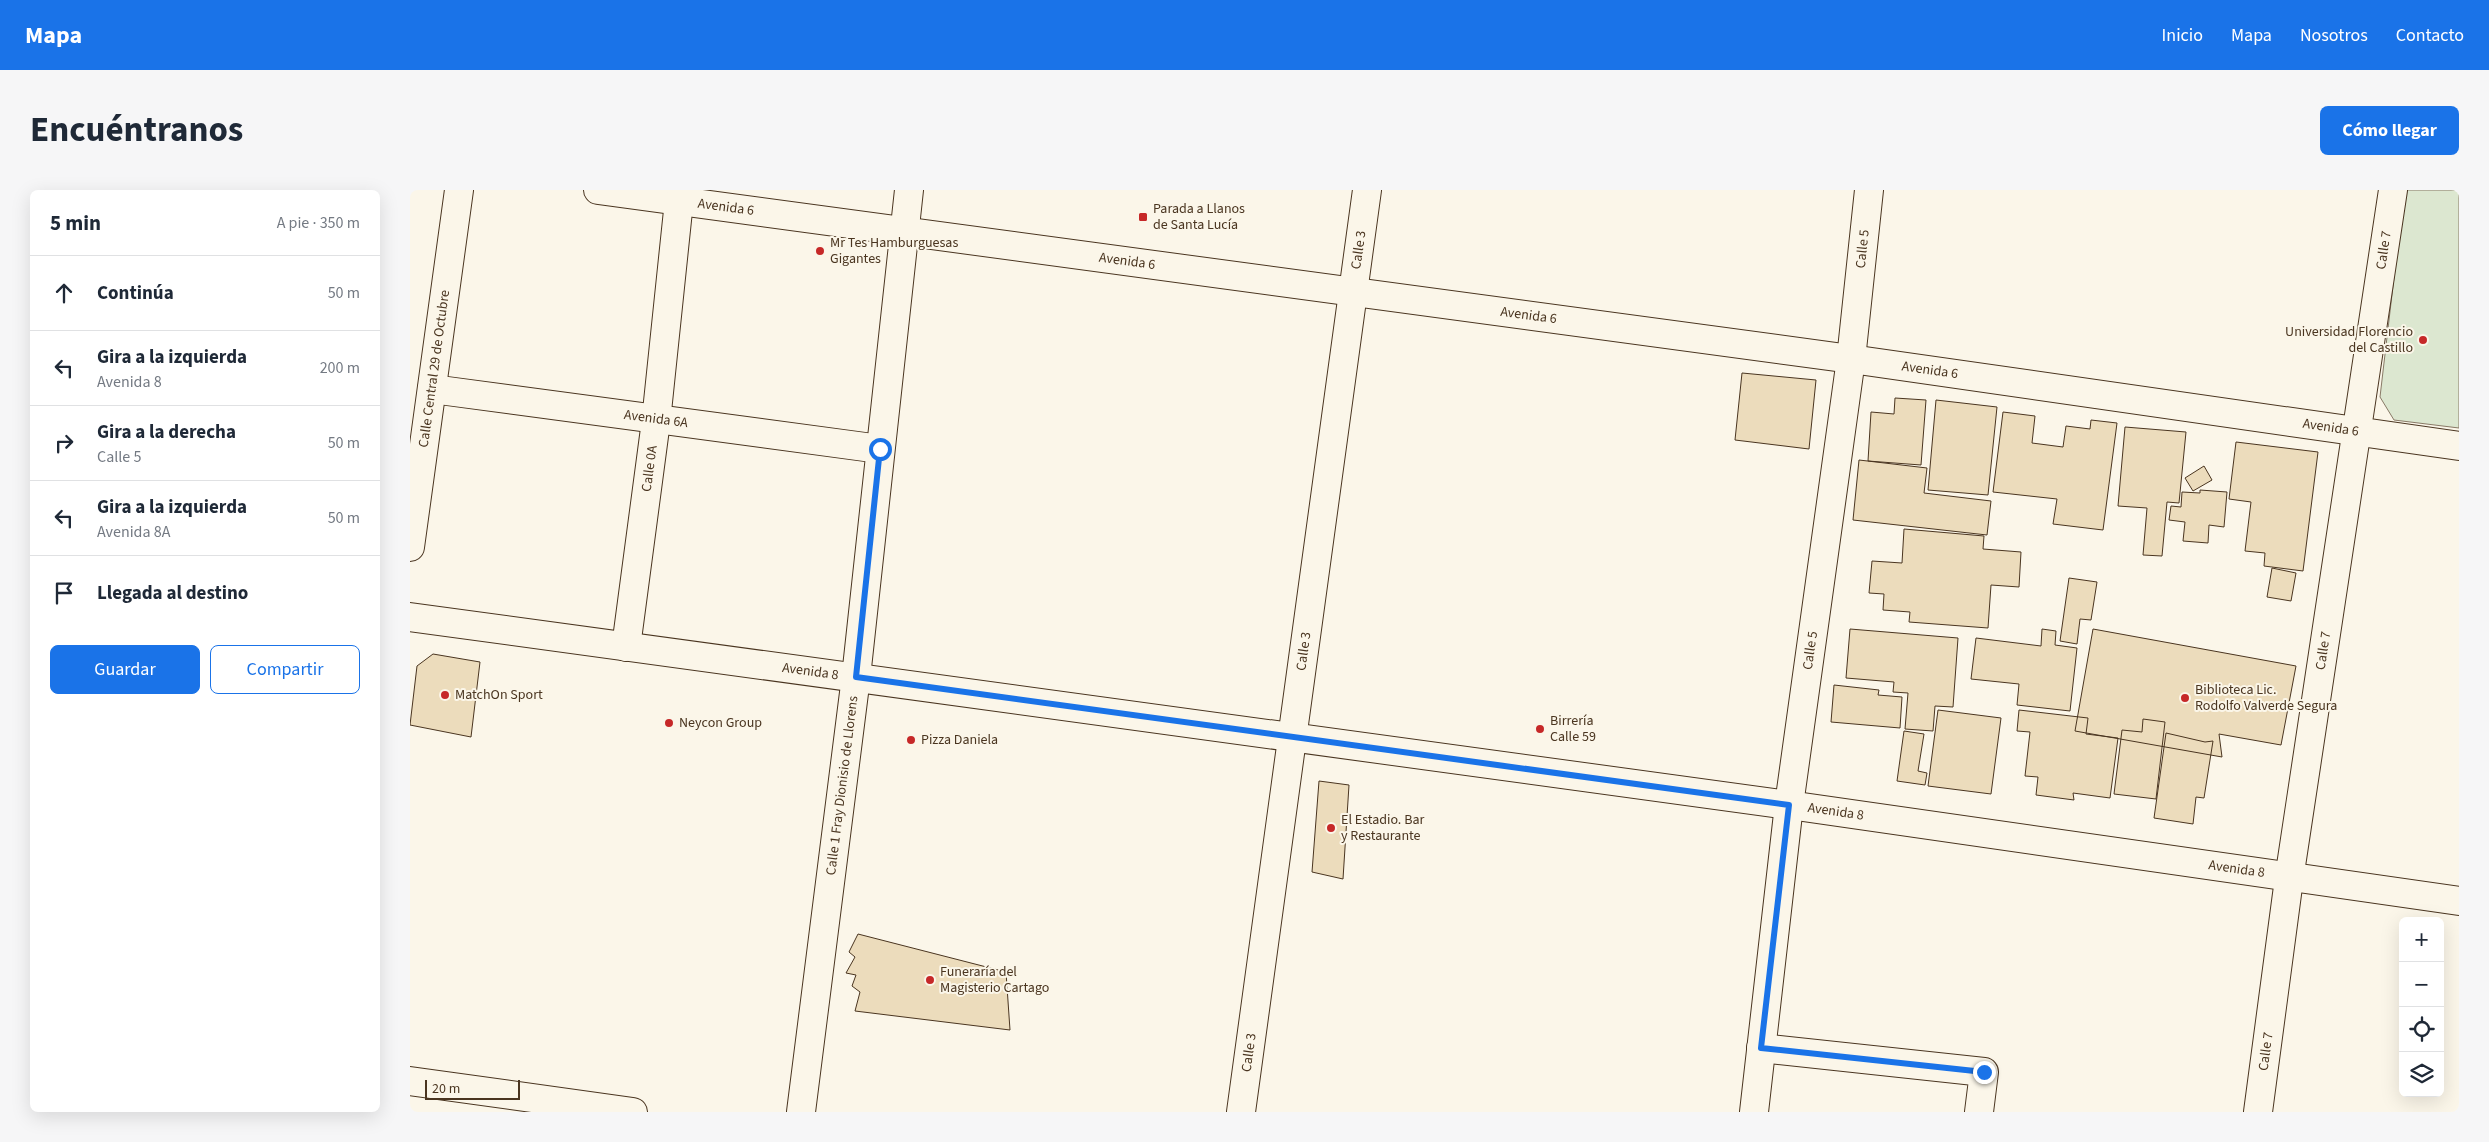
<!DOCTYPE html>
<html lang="es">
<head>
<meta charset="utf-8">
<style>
  :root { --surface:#fff; --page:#f6f6f7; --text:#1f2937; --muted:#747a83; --line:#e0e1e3; --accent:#1a73e8 }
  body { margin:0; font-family:"Source Sans 3",sans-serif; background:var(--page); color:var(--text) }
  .controls { position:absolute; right:15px; bottom:15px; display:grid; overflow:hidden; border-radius:8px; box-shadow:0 5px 20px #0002 }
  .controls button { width:45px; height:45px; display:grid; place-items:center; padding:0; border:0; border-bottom:1px solid var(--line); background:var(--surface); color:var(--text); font:25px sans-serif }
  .scale { position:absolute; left:15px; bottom:12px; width:95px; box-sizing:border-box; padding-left:5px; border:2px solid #4a3520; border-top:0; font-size:14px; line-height:18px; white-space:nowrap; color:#4a3520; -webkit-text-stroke:4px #fbf6e9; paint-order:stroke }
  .stop { position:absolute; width:15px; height:15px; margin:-11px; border:4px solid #1a73e8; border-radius:50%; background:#fff }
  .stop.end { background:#1a73e8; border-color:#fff; box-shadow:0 1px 5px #0008 }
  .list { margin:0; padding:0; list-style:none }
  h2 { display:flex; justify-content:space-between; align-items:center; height:65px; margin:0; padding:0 20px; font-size:21px }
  h2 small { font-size:16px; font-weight:400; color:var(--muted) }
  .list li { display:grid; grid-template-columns:32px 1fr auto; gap:15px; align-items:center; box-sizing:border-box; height:75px; padding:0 20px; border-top:1px solid var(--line) }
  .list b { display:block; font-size:19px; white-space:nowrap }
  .list p { margin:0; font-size:16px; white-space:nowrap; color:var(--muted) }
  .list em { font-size:16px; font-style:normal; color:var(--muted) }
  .actions { display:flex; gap:10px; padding:15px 20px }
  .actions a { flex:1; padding:11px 0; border:1px solid var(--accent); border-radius:8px; text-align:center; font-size:18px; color:var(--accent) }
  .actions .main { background:var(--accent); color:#fff }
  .icon { flex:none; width:28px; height:28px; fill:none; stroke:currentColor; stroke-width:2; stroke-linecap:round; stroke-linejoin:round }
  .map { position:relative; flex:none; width:2049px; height:922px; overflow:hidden; border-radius:8px }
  header { display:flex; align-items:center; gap:30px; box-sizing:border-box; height:70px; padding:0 25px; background:var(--accent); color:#fff }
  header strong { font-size:24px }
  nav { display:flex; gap:28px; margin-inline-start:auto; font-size:18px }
  .intro { display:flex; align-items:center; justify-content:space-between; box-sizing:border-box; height:120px; padding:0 30px }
  h1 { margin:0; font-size:35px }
  .button { padding:12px 22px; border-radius:8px; background:var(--accent); color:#fff; font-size:18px; font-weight:700 }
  main { display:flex; gap:30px; padding:0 30px }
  aside { flex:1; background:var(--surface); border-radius:8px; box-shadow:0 5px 20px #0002 }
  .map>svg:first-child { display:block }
  .green { fill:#dce7d0; stroke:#887966 }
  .building { fill:#ecdcbc; stroke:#4a3520 }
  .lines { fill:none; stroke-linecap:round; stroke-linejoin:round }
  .minor-casing { stroke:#4a3520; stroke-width:30 }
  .major-casing { stroke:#4a3520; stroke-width:30 }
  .minor { stroke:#fbf6e9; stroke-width:28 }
  .major { stroke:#fbf6e9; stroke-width:28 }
  .route { stroke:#1a73e8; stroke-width:6 }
  .poi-dot { fill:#c62828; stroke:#fbf6e9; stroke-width:2 }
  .labels { text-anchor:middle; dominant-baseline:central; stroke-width:4; stroke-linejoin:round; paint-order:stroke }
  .street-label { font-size:14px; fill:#4a3520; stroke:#fbf6e9 }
  .poi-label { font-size:14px; fill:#4a3520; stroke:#fbf6e9; text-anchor:start }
</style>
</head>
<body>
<header>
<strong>Mapa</strong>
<nav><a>Inicio</a><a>Mapa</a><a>Nosotros</a><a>Contacto</a></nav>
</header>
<div class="intro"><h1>Encuéntranos</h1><a class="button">Cómo llegar</a></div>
<main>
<aside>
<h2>5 min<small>A pie · 350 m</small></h2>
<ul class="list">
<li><svg class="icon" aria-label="ahead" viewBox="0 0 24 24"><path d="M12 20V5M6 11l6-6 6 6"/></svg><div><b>Continúa</b></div><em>50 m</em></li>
<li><svg class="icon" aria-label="left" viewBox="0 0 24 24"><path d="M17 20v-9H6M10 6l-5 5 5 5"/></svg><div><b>Gira a la izquierda</b><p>Avenida 8</p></div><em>200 m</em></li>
<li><svg class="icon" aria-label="right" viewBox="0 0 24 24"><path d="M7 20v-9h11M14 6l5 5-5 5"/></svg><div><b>Gira a la derecha</b><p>Calle 5</p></div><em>50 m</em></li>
<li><svg class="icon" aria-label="left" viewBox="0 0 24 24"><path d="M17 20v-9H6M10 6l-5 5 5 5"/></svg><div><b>Gira a la izquierda</b><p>Avenida 8A</p></div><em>50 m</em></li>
<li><svg class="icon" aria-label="arrive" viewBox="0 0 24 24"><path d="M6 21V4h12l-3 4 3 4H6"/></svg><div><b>Llegada al destino</b></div></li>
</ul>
<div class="actions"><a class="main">Guardar</a><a>Compartir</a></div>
</aside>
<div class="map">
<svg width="2049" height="922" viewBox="0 0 2049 922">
  <rect width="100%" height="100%" fill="#fbf6e9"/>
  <!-- green -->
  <path class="green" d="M1997 0H2049V238L1984 230 1970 207 1992 19Z"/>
  <!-- building -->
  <path class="building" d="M1332 183 1406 190 1399 259 1325 250Z
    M1485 208 1516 210 1511 275 1458 271 1461 222 1484 224Z
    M1526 210 1587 217 1578 305 1518 300Z
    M1593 222 1625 226 1622 253 1653 257 1656 236 1680 239 1681 230 1707 233 1693 340 1643 334 1647 309 1583 302Z
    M1715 237 1776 242 1769 313 1757 312 1752 366 1733 365 1737 318 1708 316Z
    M1826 252 1908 262 1893 381 1854 376 1855 363 1835 361 1841 312 1819 309Z
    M1449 270 1517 278 1514 303 1581 311 1577 345 1443 330Z
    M1794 276 1802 290 1783 301 1775 288Z
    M1790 300 1817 302 1814 337 1799 335 1798 353 1773 351 1775 332 1759 330 1761 316 1771 317 1772 302 1790 303Z
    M1494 339 1574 346 1573 359 1611 362 1609 397 1581 395 1578 438 1499 432 1500 422 1473 420 1474 404 1459 403 1462 371 1492 373Z
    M1862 378 1886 383 1881 411 1857 407Z
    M1659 388 1687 392 1681 430 1670 429 1667 454 1650 451Z
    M1440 439 1548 448 1543 517 1525 516 1523 541 1495 539 1498 503 1483 502 1484 492 1436 488Z
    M1632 439 1646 441 1645 455 1667 458 1660 521 1607 515 1609 494 1561 489 1566 448 1631 456Z
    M1683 439 1886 476 1871 555 1809 544 1812 567 1665 541Z
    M23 464 70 472 61 547 0 535 7 476Z
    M1424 495 1469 500 1468 505 1492 507 1490 538 1421 532Z
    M1528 520 1591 528 1581 604 1518 596Z
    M1609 520 1678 528 1676 544 1708 548 1700 608 1663 603 1664 610 1626 605 1628 587 1615 586 1620 542 1607 541Z
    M1733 529 1755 532 1746 609 1704 604 1712 540 1732 542Z
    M1494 541 1514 544 1508 581 1517 583 1515 595 1487 591Z
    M1756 543 1795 552 1803 551 1794 608 1786 607 1783 634 1744 628Z
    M909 591 939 595 933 689 902 682Z
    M448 744 596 782 600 840 445 821 450 802 442 796 446 785 436 783 445 767 439 762Z"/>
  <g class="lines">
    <!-- minor casing -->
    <g class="minor-casing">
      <g id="minor">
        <path id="s1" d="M188 0 1441 169 2049 256"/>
        <path id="s2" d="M22 199 470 259"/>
        <path id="s3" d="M0 357 49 0"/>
        <path id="s4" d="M0 427 1379 615 2049 711"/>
        <path id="s5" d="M216 457 246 231 269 11"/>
        <path d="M1351 858 1574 882 1569 922"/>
        <path d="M0 891 223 922"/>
        <path id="s6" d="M391 922 446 487 499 0"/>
        <path id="s7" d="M831 922 957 0"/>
      </g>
    </g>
    <!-- major casing -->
    <g class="major-casing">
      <g id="major">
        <path id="s8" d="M1344 922 1379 615 1441 169 1459 0"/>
        <path id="s9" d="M1848 922 1879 689 1983 0"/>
      </g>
    </g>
    <!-- minor -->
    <use href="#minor" class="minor"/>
    <!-- major -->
    <use href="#major" class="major"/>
  </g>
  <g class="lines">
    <!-- route -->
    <path class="route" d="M470 259 446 487 1379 615 1351 858 1574 882"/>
  </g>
  <!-- markers -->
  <g class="poi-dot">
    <rect x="728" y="22" width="10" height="10" rx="2.5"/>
    <circle cx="410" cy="61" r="5"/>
    <circle cx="2013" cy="150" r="5"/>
    <circle cx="35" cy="505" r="5"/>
    <circle cx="1775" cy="508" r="5"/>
    <circle cx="259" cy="533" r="5"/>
    <circle cx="1130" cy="539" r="5"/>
    <circle cx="501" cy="550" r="5"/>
    <circle cx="921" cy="638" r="5"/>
    <circle cx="520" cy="790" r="5"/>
  </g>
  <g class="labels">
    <!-- street labels -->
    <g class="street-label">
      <text stroke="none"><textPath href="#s1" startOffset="129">Avenida 6</textPath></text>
      <text stroke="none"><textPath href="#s8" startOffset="870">Calle 5</textPath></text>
      <text stroke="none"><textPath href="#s7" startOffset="870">Calle 3</textPath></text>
      <text stroke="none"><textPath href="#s9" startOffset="871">Calle 7</textPath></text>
      <text stroke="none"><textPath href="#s1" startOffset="534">Avenida 6</textPath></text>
      <text stroke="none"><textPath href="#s1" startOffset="939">Avenida 6</textPath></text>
      <text stroke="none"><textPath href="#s3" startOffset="180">Calle Central 29 de Octubre</textPath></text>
      <text stroke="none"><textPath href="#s1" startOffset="1344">Avenida 6</textPath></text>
      <text stroke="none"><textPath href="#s2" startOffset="226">Avenida 6A</textPath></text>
      <text stroke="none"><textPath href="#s1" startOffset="1749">Avenida 6</textPath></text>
      <text stroke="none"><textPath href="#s5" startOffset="180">Calle 0A</textPath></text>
      <text stroke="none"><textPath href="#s7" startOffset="465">Calle 3</textPath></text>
      <text stroke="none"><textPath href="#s8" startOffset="465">Calle 5</textPath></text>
      <text stroke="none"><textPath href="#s9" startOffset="466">Calle 7</textPath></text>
      <text stroke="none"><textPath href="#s4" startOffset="404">Avenida 8</textPath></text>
      <text stroke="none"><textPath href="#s6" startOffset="329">Calle 1 Fray Dionisio de Llorens</textPath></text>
      <text stroke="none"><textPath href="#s4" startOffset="1439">Avenida 8</textPath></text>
      <text stroke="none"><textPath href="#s4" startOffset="1844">Avenida 8</textPath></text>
      <text stroke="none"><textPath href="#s7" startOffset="60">Calle 3</textPath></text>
      <text stroke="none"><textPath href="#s9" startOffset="61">Calle 7</textPath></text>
    </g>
    <!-- poi labels -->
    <g class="poi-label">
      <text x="743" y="19">Parada a Llanos<tspan x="743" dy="16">de Santa Lucía</tspan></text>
      <text x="420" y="53">Mr Tes Hamburguesas<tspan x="420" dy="16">Gigantes</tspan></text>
      <text x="2003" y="142" text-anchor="end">Universidad Florencio<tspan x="2003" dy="16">del Castillo</tspan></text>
      <text x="1785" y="500">Biblioteca Lic.<tspan x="1785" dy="16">Rodolfo Valverde Segura</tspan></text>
      <text x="45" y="505">MatchOn Sport</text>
      <text x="1140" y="531">Birrería<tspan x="1140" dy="16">Calle 59</tspan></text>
      <text x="269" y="533">Neycon Group</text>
      <text x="511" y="550">Pizza Daniela</text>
      <text x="931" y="630">El Estadio. Bar<tspan x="931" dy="16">y Restaurante</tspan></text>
      <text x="530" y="782">Funeraría del<tspan x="530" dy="16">Magisterio Cartago</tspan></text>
    </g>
  </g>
</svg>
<div class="controls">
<button>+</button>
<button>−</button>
<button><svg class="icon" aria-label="locate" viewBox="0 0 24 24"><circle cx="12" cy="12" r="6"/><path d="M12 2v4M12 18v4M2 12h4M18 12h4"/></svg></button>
<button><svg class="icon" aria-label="layers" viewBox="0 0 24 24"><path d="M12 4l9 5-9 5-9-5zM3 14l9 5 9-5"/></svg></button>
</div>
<div class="scale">20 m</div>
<div class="stop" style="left:470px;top:259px"></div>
<div class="stop end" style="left:1574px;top:882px"></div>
</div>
</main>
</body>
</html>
